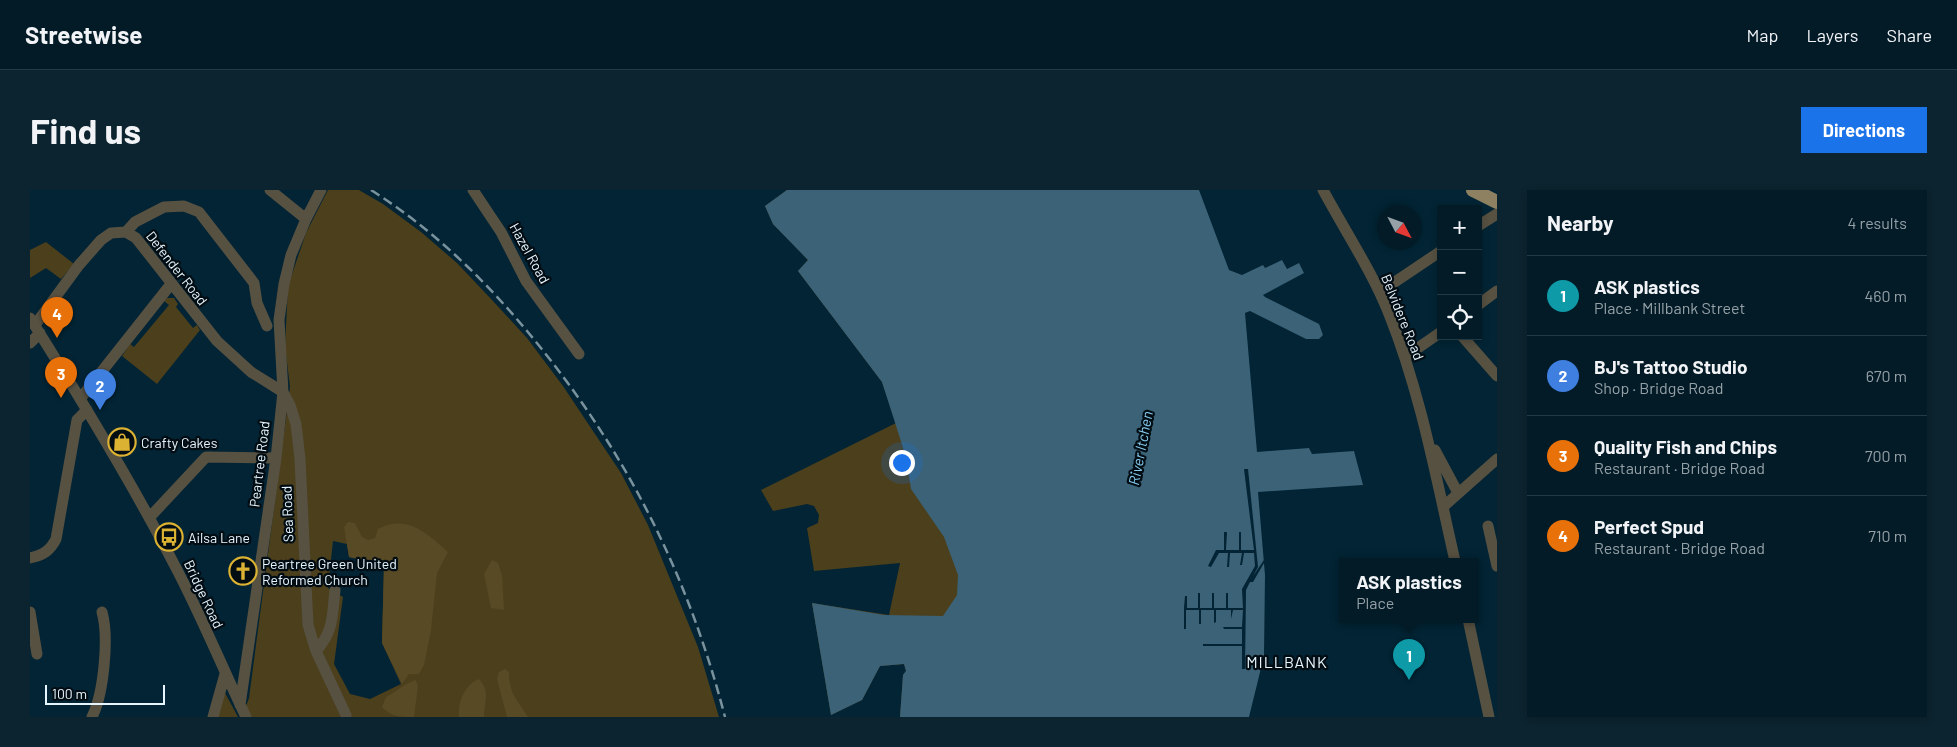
<!DOCTYPE html>
<html lang="en">
<head>
<meta charset="utf-8">
<style>
  :root { --surface:#021b27; --page:#0c242f; --text:#f1f3f6; --muted:#96a1a7; --line:#233944; --accent:#1a73e8 }
  body { margin:0; font-family:Barlow,sans-serif; background:var(--page); color:var(--text) }
  .controls { position:absolute; right:15px; top:15px; display:grid; overflow:hidden; border-radius:0px; box-shadow:0 2px 8px #0003 }
  .controls button { width:45px; height:45px; display:grid; place-items:center; padding:0; border:0; border-bottom:1px solid var(--line); background:var(--surface); color:var(--text); font:25px sans-serif }
  .compass { position:absolute; left:1347px; top:15px; width:45px; height:45px; border-radius:50%; background:var(--surface); box-shadow:0 2px 8px #0003; rotate:131deg }
  .scale { position:absolute; left:15px; bottom:12px; width:120px; box-sizing:border-box; padding-left:5px; border:2px solid #e7f6fe; border-top:0; font-size:14px; line-height:18px; white-space:nowrap; color:#e7f6fe; -webkit-text-stroke:4px #020c13; paint-order:stroke }
  .you { position:absolute; left:871px; top:272px; width:18px; height:18px; margin:-12px; border:4px solid #fff; border-radius:50%; background:#1a73e8; box-shadow:0 0 0 8px #1a73e833 }
  .badge { display:grid; place-items:center; width:32px; height:32px; border-radius:50%; background:var(--accent); color:#fff; font-size:16px; font-weight:700 }
  .pin { position:absolute; translate:-50% -41px; filter:drop-shadow(0 1px 2px #0008) }
  .pin::after { content:''; position:absolute; top:26px; width:18px; height:15px; background:inherit; clip-path:polygon(0 0,100% 0,50% 100%) }
  .popup { position:absolute; left:1309px; top:368px; width:140px; height:65px; box-sizing:border-box; display:grid; place-content:center; border-radius:0px; background:var(--surface); filter:drop-shadow(0 1px 4px #0005); font-size:16px; white-space:nowrap; color:var(--muted) }
  .popup b { font-size:19px; color:var(--text) }
  .popup::after { content:''; position:absolute; left:50%; top:100%; margin-left:-10px; border:10px solid transparent; border-top-color:var(--surface) }
  .list { margin:0; padding:0; list-style:none }
  h2 { display:flex; justify-content:space-between; align-items:center; height:65px; margin:0; padding:0 20px; font-size:21px }
  h2 small { font-size:16px; font-weight:400; color:var(--muted) }
  .list li { display:grid; grid-template-columns:32px 1fr auto; gap:15px; align-items:center; box-sizing:border-box; height:80px; padding:0 20px; border-top:1px solid var(--line) }
  .list b { display:block; font-size:19px; white-space:nowrap }
  .list p { margin:0; font-size:16px; white-space:nowrap; color:var(--muted) }
  .list em { font-size:16px; font-style:normal; color:var(--muted) }
  .icon { flex:none; width:28px; height:28px; fill:none; stroke:currentColor; stroke-width:2; stroke-linecap:round; stroke-linejoin:round }
  .map { position:relative; flex:none; width:1467px; height:527px; overflow:hidden; border-radius:0px }
  header { display:flex; align-items:center; gap:30px; box-sizing:border-box; height:70px; padding:0 25px; background:var(--surface); border-bottom:1px solid var(--line) }
  header strong { font-size:24px }
  nav { display:flex; gap:28px; margin-inline-start:auto; font-size:18px }
  .intro { display:flex; align-items:center; justify-content:space-between; box-sizing:border-box; height:120px; padding:0 30px }
  h1 { margin:0; font-size:35px }
  .button { padding:12px 22px; border-radius:0px; background:var(--accent); color:#fff; font-size:18px; font-weight:700 }
  main { display:flex; gap:30px; padding:0 30px }
  aside { flex:1; background:var(--surface); border-radius:0px; box-shadow:0 2px 8px #0003 }
  .map>svg:first-child { display:block }
  .green { fill:#4c3f1c; fill-rule:evenodd }
  .forest { fill:#574a25 }
  .water { fill:#3b6277 }
  .pier { fill:#022434 }
  .lines { fill:none; stroke-linecap:round; stroke-linejoin:round }
  .minor { stroke:#575142; stroke-width:11 }
  .major { stroke:#8e8162; stroke-width:14 }
  .rail { stroke:#79929d; stroke-width:2.5; stroke-dasharray:10 5; stroke-linecap:butt }
  .labels { text-anchor:middle; dominant-baseline:central; stroke-width:4.5; stroke-linejoin:round; paint-order:stroke }
  .street-label { font-size:14px; fill:#e7f6fe; stroke:#020c13 }
  .poi-label { font-size:14px; fill:#e7f6fe; stroke:#020c13; text-anchor:start }
  .water-label { font-size:15px; font-style:italic; fill:#86cbef; stroke:#020c13 }
  .quarter-label { font-size:16px; letter-spacing:1px; fill:#e7f6fe; stroke:#020c13 }
</style>
</head>
<body>
<header>
<strong>Streetwise</strong>
<nav><a>Map</a><a>Layers</a><a>Share</a></nav>
</header>
<div class="intro"><h1>Find us</h1><a class="button">Directions</a></div>
<main>
<div class="map">
<svg width="1467" height="527" viewBox="0 0 1467 527">
  <rect width="100%" height="100%" fill="#022434"/>
  <!-- green -->
  <path class="green" d="M298 0H329L353 14 391 42 427 73 462 110 497 148 533 196 591 283 618 335 668 457 689 527H212L219 508 260 197 255 156 258 96 276 43ZM303 351 317 354 319 367 354 375 352 453 371 494 340 509 320 504 304 474 313 407 298 398Z
    M757 0 1051 150 870 527 873 485 876 481 874 474 850 476 832 510 801 525 782 413 859 425 870 373 784 381 777 338 788 333 789 325 784 316 777 314 743 321 731 300 866 233 852 192 768 81 778 70 743 34 735 16Z
    M16 52 44 74 31 89 16 78 0 88V60Z
    M137 108H144L148 114 146 117 163 138 167 135 170 140 127 194 92 166 100 154 104 157 139 115 134 111Z
    M194 501 208 527H186Z"/>
  <!-- forest -->
  <path class="forest" d="M318 332 325 333 332 347 338 350 345 348 348 339C378 324 396 343 418 362L407 383 401 440 394 475 389 484H379L372 494 352 453 354 375 319 367 314 337Z
    M462 370 468 373 472 385 474 420 461 418 454 384Z
    M475 479 479 482C479 504 487 509 498 527H477L467 489 469 482Z
    M449 489C461 502 454 512 454 527H429C428 512 434 495 449 489Z
    M386 490 388 496 384 527C369 527 362 527 352 517L356 507C366 502 375 493 386 490Z"/>
  <!-- water -->
  <path class="water" d="M757 0H1169L1199 80 1212 85 1233 75 1235 78 1252 70 1257 79 1269 73 1274 83 1233 105 1235 107 1289 134 1293 145 1289 149H1276L1220 121 1215 123 1227 262 1279 258 1282 264 1324 261 1333 295 1228 302 1235 385 1234 466 1219 527H870L873 485 876 481 874 474 850 476 832 510 801 525 782 413 854 425 913 426 927 405 928 385 914 347 881 299 876 267 852 192 768 81 778 70 743 34 735 16Z"/>
  <!-- pier -->
  <path class="pier" d="M1214 279H1218L1228 377 1223 386 1234 370V373L1223 392H1220L1216 400 1215 479H1212V456H1173V454H1212V439H1194L1193 437H1212L1213 420H1203L1201 429V420H1186V432L1184 433V420H1171V434H1169V420H1156V439H1154V418L1155 406H1157V418H1168V403H1170V418H1182V403H1184V418H1196V403H1198V418H1213L1212 399 1225 376 1224 363H1214L1212 375H1210L1212 363H1200L1199 377H1197L1198 363H1189L1181 377 1178 376 1186 360H1194V342H1197L1196 360H1209V342H1211V360H1224Z"/>
  <g class="lines">
    <!-- minor -->
    <path class="minor" d="M240 0 276 29
      M291 0 276 29 261 65 254 94 249 130 253 202 260 215 266 234 270 269 278 435 286 461 316 525
      M443 0 471 42 496 91 549 164
      M1293 0C1315 41 1342 81 1359 124 1391 204 1406 288 1425 371
      M1448 36 1467 24
      M96 42 105 32 134 17 154 16 169 22 224 93 227 113 237 136
      M1350 102 1411 61
      M1448 115 1467 101
      M0 128C51 209 101 291 145 376 171 425 192 477 216 527
      M5 135 49 75 71 50 81 43 96 42 106 48 187 151 221 182 253 202
      M1432 146 1467 186
      M0 153 10 143
      M1375 167 1411 142
      M50 209 141 94
      M1405 260 1428 303
      M1414 316 1467 269
      M119 328 176 267 246 268
      M1458 336 1467 376
      M0 368C13 365 20 361 26 349L47 230 57 220
      M0 422 7 464
      M1438 429 1459 527
      M286 461C304 441 302 426 305 400
      M210 515 246 268 253 202
      M62 527C74 503 79 447 72 422
      M183 527 195 484"/>
    <!-- major -->
    <path class="major" d="M1443 0 1467 12"/>
    <!-- rail -->
    <path class="rail" d="M341 0C401 38 452 87 497 141 594 257 657 381 695 527"/>
  </g>
  <!-- icons -->
  <defs>
    <g id="shop-ring" transform="scale(1.4375)"><circle r="9.5" fill="#020c13" stroke="#dcb233" stroke-width="1.5"/><path d="M-5-2.5h2.3a2.7 3.5 0 0 1 5.4 0H5L5.5 6h-11ZM-1.5-2.5h3a1.5 2.3 0 0 0-3 0Z" fill="#dcb233"/></g>
    <g id="bus-ring" transform="scale(1.4375)"><circle r="9.5" fill="#020c13" stroke="#dcb233" stroke-width="1.5"/><path d="M-5-6H5V4H4V6H2V4H-2V6H-4V4H-5ZM-3.5-4V0h7V-4ZM-3.5 1.2v1.5H-2V1.2ZM2 1.2v1.5H3.5V1.2Z" fill="#dcb233"/></g>
    <g id="church-ring" transform="scale(1.4375)"><circle r="9.5" fill="#020c13" stroke="#dcb233" stroke-width="1.5"/><path d="M-1.2-6h2.4v3.5h3.3v2.4h-3.3V6h-2.4V-.1h-3.3v-2.4h3.3Z" fill="#dcb233"/></g>
  </defs>
  <g fill-rule="evenodd">
    <use href="#shop-ring" x="92" y="252"/>
    <use href="#bus-ring" x="139" y="347"/>
    <use href="#church-ring" x="213" y="381"/>
  </g>
  <g class="labels">
    <!-- street labels -->
    <g class="street-label">
      <text transform="translate(500 63) rotate(61)">Hazel Road</text>
      <text transform="translate(147 78) rotate(52)">Defender Road</text>
      <text transform="translate(1373 127) rotate(68)">Belvidere Road</text>
      <text transform="translate(229 274) rotate(-83)">Peartree Road</text>
      <text transform="translate(257 324) rotate(-92)">Sea Road</text>
      <text transform="translate(174 404) rotate(65)">Bridge Road</text>
    </g>
    <!-- poi labels -->
    <g class="poi-label">
      <text x="111" y="252">Crafty Cakes</text>
      <text x="158" y="347">Ailsa Lane</text>
      <text x="232" y="373">Peartree Green United<tspan x="232" dy="16">Reformed Church</tspan></text>
    </g>
    <!-- water labels -->
    <g class="water-label">
      <text transform="translate(1110 258) rotate(-79)">River Itchen</text>
    </g>
    <!-- quarter labels -->
    <g class="quarter-label">
      <text x="1257" y="471">MILLBANK</text>
    </g>
  </g>
</svg>
<div class="controls">
<button>+</button>
<button>−</button>
<button><svg class="icon" aria-label="locate" viewBox="0 0 24 24"><circle cx="12" cy="12" r="6"/><path d="M12 2v4M12 18v4M2 12h4M18 12h4"/></svg></button>
</div>
<svg class="compass" viewBox="-18 -18 36 36"><path d="M0-13l5 13h-10z" fill="#e53935"/><path d="M0 13l5-13h-10z" fill="#96a1a7"/></svg>
<div class="scale">100 m</div>
<div class="you"></div>
<div class="pin badge" style="left:1379px;top:490px;background:#0f9aa8">1</div>
<div class="popup"><b>ASK plastics</b>Place</div>
<div class="pin badge" style="left:70px;top:220px;background:#3f7fe0">2</div>
<div class="pin badge" style="left:31px;top:208px;background:#e8710a">3</div>
<div class="pin badge" style="left:27px;top:148px;background:#e8710a">4</div>
</div>
<aside>
<h2>Nearby<small>4 results</small></h2>
<ul class="list">
<li><span class="badge" style="background:#0f9aa8">1</span><div><b>ASK plastics</b><p>Place · Millbank Street</p></div><em>460 m</em></li>
<li><span class="badge" style="background:#3f7fe0">2</span><div><b>BJ's Tattoo Studio</b><p>Shop · Bridge Road</p></div><em>670 m</em></li>
<li><span class="badge" style="background:#e8710a">3</span><div><b>Quality Fish and Chips</b><p>Restaurant · Bridge Road</p></div><em>700 m</em></li>
<li><span class="badge" style="background:#e8710a">4</span><div><b>Perfect Spud</b><p>Restaurant · Bridge Road</p></div><em>710 m</em></li>
</ul>
</aside>
</main>
</body>
</html>
